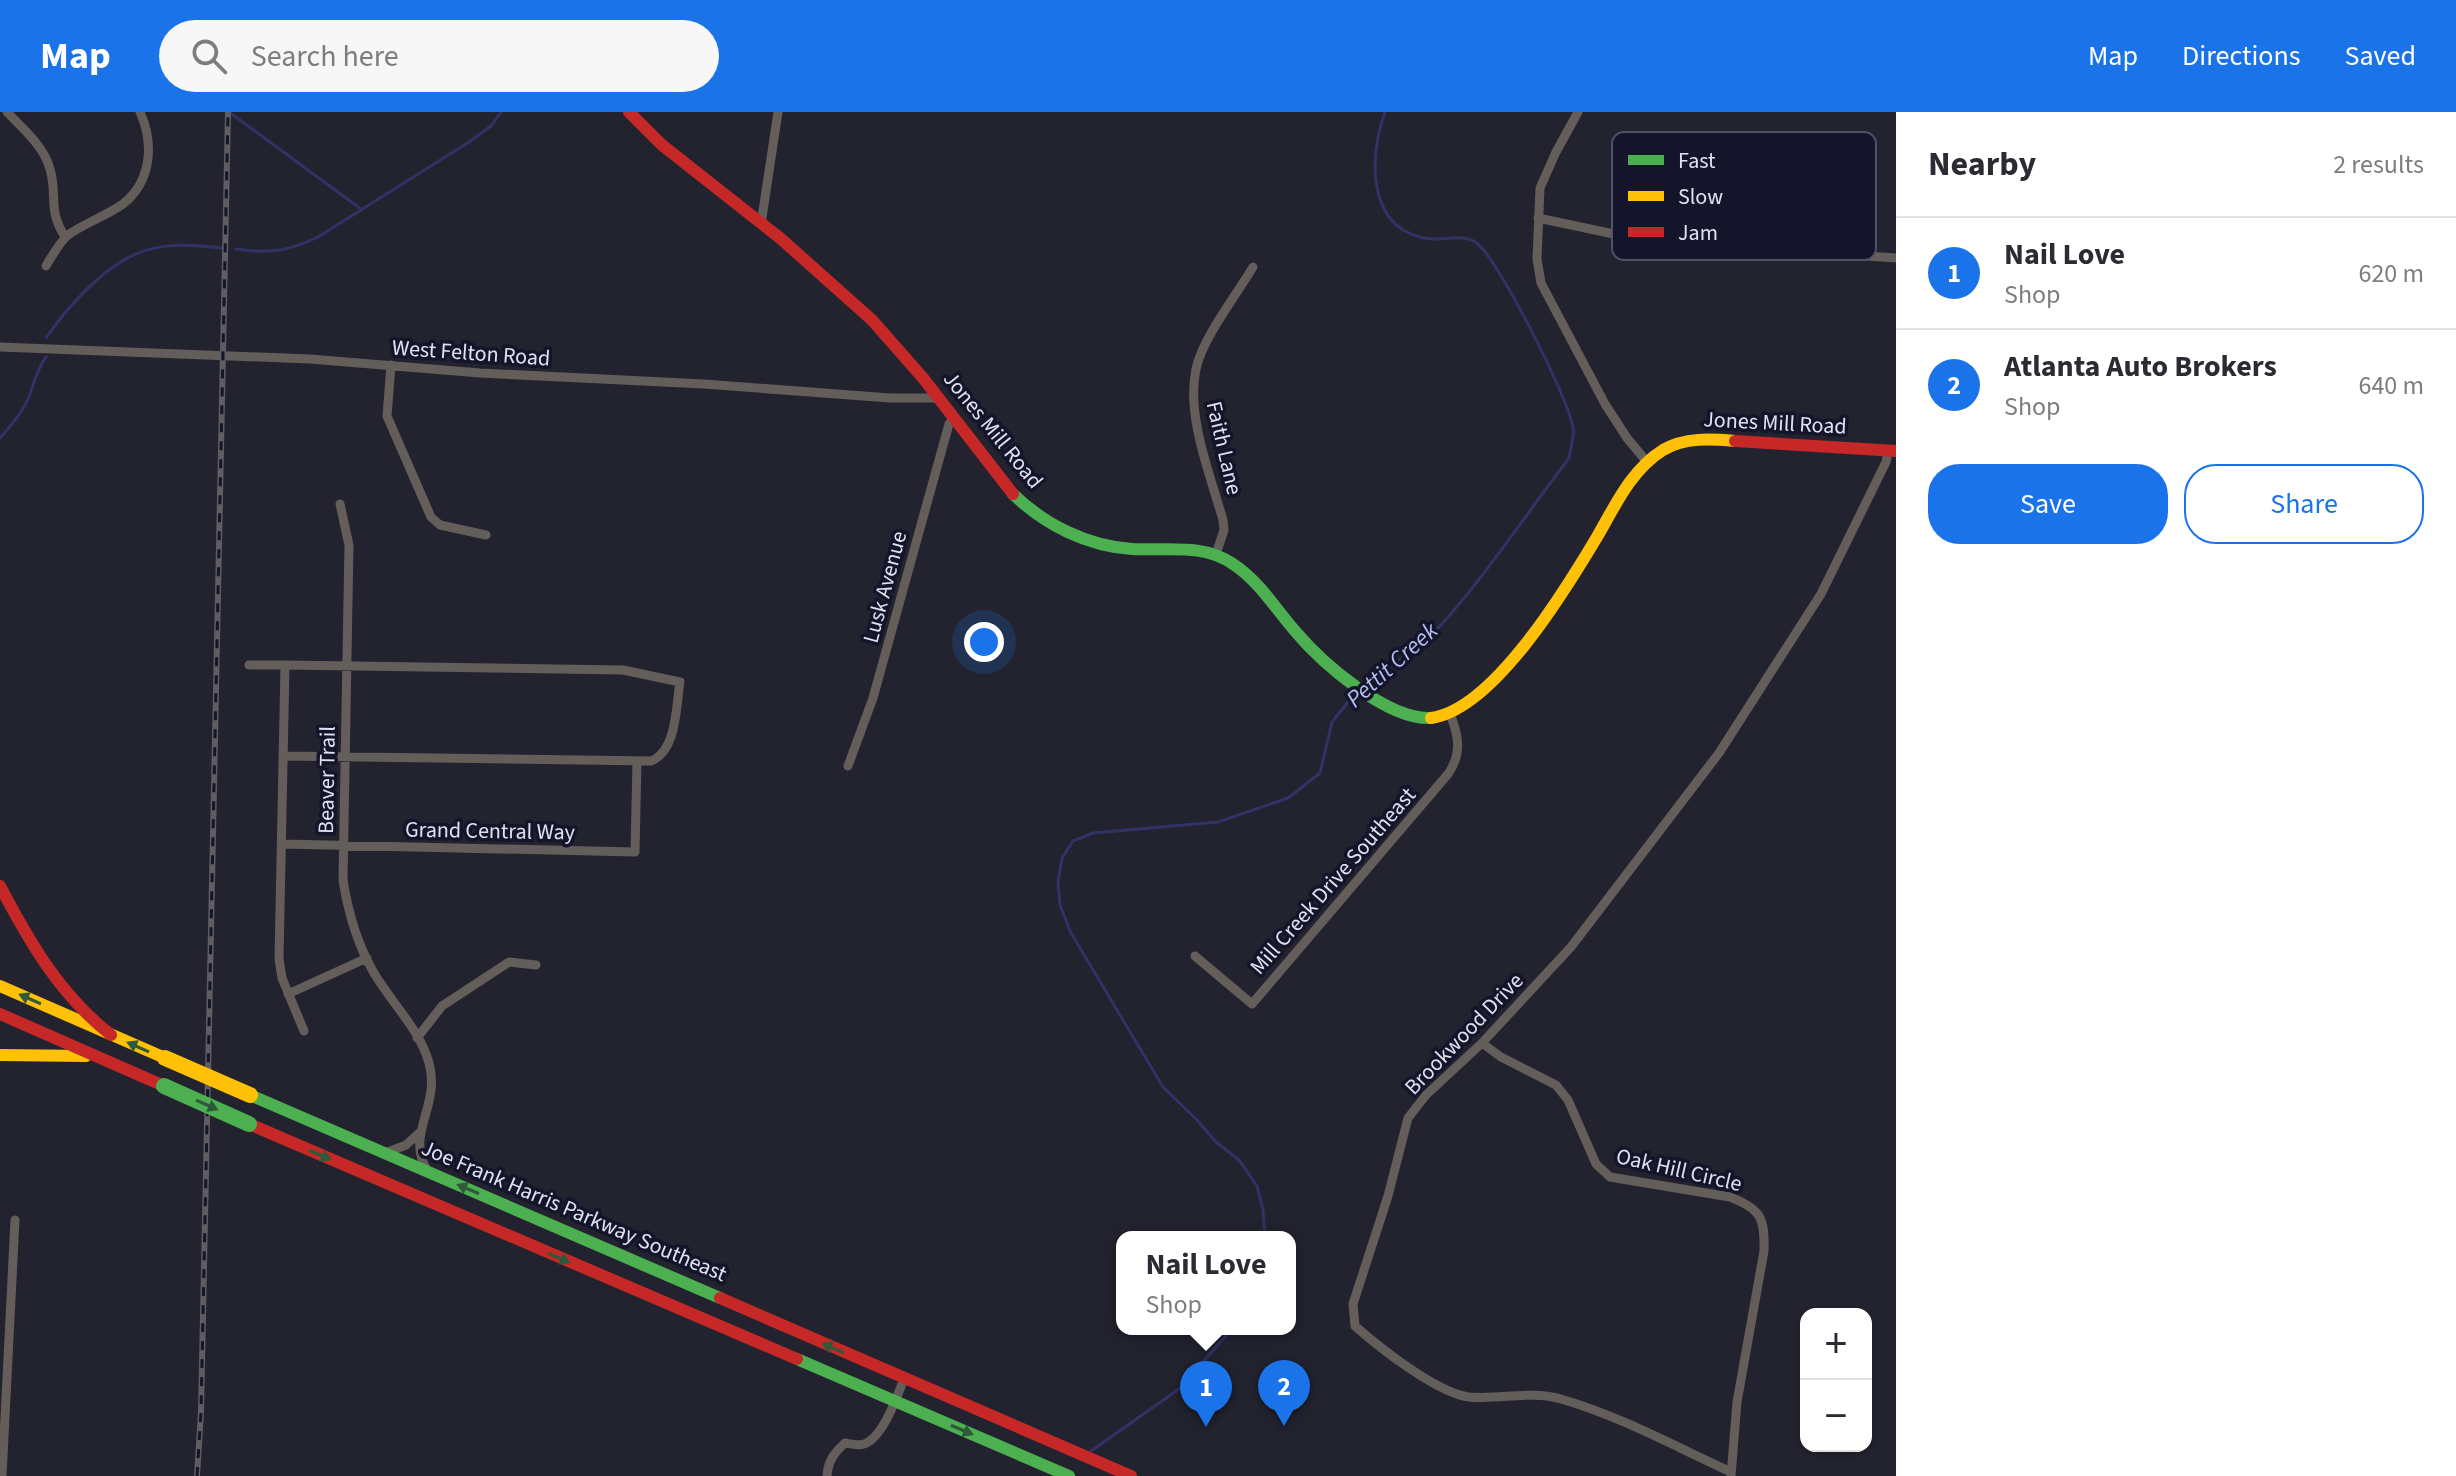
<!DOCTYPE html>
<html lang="en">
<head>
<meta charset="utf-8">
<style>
  :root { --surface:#fff; --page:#f7f7f7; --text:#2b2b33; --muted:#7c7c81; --line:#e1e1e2; --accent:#1a73e8 }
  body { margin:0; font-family:"Source Sans 3",sans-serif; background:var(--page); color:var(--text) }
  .controls { position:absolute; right:24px; bottom:24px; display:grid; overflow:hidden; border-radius:16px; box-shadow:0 2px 6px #0004 }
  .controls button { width:72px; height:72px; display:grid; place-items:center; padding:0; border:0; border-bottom:2px solid var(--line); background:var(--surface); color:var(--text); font:40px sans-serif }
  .you { position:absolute; left:984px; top:530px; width:28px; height:28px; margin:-20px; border:6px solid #fff; border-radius:50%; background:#1a73e8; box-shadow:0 0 0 12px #1a73e833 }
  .badge { display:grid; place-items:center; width:52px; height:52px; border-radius:50%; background:var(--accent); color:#fff; font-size:26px; font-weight:700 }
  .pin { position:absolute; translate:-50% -66px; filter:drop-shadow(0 2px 4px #0008) }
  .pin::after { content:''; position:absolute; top:42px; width:28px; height:24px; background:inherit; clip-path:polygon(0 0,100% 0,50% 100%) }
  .popup { position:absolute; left:1116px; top:1119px; width:180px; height:104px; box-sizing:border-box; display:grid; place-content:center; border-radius:16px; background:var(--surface); filter:drop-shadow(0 2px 6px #0005); font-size:26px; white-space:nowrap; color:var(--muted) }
  .popup b { font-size:30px; color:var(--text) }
  .popup::after { content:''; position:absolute; left:50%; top:100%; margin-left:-16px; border:16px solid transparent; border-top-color:var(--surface) }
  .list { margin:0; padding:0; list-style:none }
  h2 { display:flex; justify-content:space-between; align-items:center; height:104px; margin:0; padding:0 32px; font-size:34px }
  h2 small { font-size:26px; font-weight:400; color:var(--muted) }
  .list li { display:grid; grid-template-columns:52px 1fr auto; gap:24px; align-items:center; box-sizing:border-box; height:112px; padding:0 32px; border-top:2px solid var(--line) }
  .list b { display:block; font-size:30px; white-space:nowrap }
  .list p { margin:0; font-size:26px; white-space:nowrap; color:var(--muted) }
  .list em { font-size:26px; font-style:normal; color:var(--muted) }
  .actions { display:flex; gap:16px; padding:24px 32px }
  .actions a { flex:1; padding:18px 0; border:2px solid var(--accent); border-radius:32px; text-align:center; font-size:28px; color:var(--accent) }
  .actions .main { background:var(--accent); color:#fff }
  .icon { flex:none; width:44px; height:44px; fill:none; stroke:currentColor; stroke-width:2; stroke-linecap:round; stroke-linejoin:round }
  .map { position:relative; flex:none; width:1896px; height:1364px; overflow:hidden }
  header { display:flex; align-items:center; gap:48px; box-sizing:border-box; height:112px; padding:0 40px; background:var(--accent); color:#fff }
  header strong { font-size:38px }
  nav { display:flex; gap:44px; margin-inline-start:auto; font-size:28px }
  .search { width:560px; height:72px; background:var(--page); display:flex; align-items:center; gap:20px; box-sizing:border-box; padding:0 28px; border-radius:44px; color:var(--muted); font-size:30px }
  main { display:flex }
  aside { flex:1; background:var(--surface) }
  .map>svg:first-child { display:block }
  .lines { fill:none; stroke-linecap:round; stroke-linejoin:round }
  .stream { stroke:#313266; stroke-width:3 }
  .street { stroke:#635e5a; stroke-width:9 }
  .fast { stroke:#4caf50; stroke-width:12 }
  .slow { stroke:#ffc107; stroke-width:12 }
  .jam { stroke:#c62828; stroke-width:12 }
  .rail-casing { stroke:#5e5d61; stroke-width:6 }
  .rail { stroke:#14152a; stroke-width:3; stroke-dasharray:9; stroke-linecap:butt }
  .fast-bridge { stroke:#4caf50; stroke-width:16 }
  .slow-bridge { stroke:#ffc107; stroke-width:16 }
  .oneway { fill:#2d5a3b }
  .labels { text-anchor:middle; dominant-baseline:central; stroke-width:7; stroke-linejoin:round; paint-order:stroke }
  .street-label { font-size:22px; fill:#e0e2f1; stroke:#14152a }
  .water-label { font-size:24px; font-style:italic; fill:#b7bef2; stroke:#14152a }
  .key { fill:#14152a; stroke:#515266; stroke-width:2 }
  .key-label { font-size:22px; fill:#e0e2f1 }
</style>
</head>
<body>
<header>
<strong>Map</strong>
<div class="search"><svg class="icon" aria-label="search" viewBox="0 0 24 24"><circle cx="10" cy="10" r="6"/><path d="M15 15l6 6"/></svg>Search here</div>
<nav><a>Map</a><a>Directions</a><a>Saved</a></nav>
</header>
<main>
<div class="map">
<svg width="1896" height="1364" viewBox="0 0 1896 1364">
  <rect width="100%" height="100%" fill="#22232f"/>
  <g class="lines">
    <!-- stream -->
    <path class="stream" d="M229 0 361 97
      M236 137C270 142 288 139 318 125L469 30 491 14 501 0
      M46 226C66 197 102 156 136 142 163 130 193 133 222 136
      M0 326C12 312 24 299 30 282 35 268 37 257 46 245
      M1363 574C1383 556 1408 546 1428 527 1479 474 1524 405 1569 346 1571 336 1574 326 1573 316 1569 287 1500 151 1478 132 1465 121 1446 128 1431 127 1367 120 1368 48 1385 0
      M1265 1125 1263 1098 1257 1074 1239 1048 1216 1030 1197 1008 1163 975 1071 821 1060 793 1058 770 1062 746 1073 729 1093 721 1218 710 1288 686 1320 661 1332 610 1357 579
      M1091 1339 1179 1277 1232 1217"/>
    <!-- street -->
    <path class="street" d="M7 0C23 17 44 34 50 57 58 85 47 96 65 125
      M1578 0 1556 40 1540 76 1537 147 1541 171 1605 292 1627 326 1647 350
      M1538 106 1647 129 1896 146
      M761 112 778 0
      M46 154C52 144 59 131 68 123 85 111 106 104 123 92 152 69 154 31 140 0
      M0 235 310 247 480 261 704 272 890 286H939
      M391 253 387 304 431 405 440 413 486 423
      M340 392 349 433 343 768C348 800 357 832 374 861 391 890 420 918 429 951 441 994 405 1022 427 1058
      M1216 442 1224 418 1223 408C1210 362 1186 304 1196 257 1202 227 1237 182 1253 155
      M249 553H285
      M285 644 651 649C677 639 676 594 680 570L623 558 285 553 279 847 282 866 304 919
      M848 654 873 586 949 312 954 306
      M283 732 635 740 637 649
      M1195 844 1252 892 1448 662C1462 642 1459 624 1450 602
      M288 882 367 846
      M417 926 442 894 509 850 536 853
      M1482 931 1501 945 1556 973 1568 988 1596 1052 1610 1065 1730 1085C1761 1097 1765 1106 1764 1139L1737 1290 1731 1364
      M388 1040 406 1033 419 1021
      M1731 1360C1676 1335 1620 1304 1561 1287 1531 1278 1500 1288 1469 1285 1437 1281 1380 1236 1355 1214L1353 1192 1388 1084 1408 1006 1426 983 1482 931 1571 835 1719 641 1821 482 1886 350 1888 339
      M2 1364 15 1108
      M827 1364C828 1349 834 1341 845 1331 851 1332 857 1334 864 1332 883 1326 897 1284 904 1267"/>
    <!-- fast -->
    <path class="fast" d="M1013 382C1045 413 1087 434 1132 437 1167 439 1203 431 1233 452 1259 469 1275 496 1295 519 1322 551 1387 608 1431 606
      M250 983 720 1186
      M797 1247 1069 1364"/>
    <!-- slow -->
    <path class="slow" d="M1431 606C1493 598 1566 477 1597 425 1615 394 1631 358 1663 338 1685 325 1711 327 1735 329
      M0 874 165 946
      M0 943 86 944"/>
    <!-- jam -->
    <path class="jam" d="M629 0 662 33 780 126 872 208 923 266 1013 382
      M1735 329 1896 339
      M0 774C30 831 60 883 111 923
      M0 902 164 974
      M249 1012 797 1247
      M720 1186 1131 1364"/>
    <!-- rail casing -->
    <g class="rail-casing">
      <path id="rail" d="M197 1364 201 1300 228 0"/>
    </g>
    <!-- rail -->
    <use href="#rail" class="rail"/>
    <!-- fast-bridge -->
    <path class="fast-bridge" d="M164 974 249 1012"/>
    <!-- slow-bridge -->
    <path class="slow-bridge" d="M165 946 250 983"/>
  </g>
  <!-- one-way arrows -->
  <defs><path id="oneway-solid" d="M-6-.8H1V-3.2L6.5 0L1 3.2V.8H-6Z" transform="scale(2)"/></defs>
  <g class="oneway">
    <use href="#oneway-solid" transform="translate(30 887) rotate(-156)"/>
    <use href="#oneway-solid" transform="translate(138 935) rotate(-156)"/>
    <use href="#oneway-solid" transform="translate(207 993) rotate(24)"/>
    <use href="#oneway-solid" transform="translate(320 1043) rotate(23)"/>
    <use href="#oneway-solid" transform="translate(468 1077) rotate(-157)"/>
    <use href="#oneway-solid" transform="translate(559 1146) rotate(23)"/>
    <use href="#oneway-solid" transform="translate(833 1236) rotate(-157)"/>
    <use href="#oneway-solid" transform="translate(962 1318) rotate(23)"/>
  </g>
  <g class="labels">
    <!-- street labels -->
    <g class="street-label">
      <text transform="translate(471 241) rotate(4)">West Felton Road</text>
      <text transform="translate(1775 311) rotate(3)">Jones Mill Road</text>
      <text transform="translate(993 318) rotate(51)">Jones Mill Road</text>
      <text transform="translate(1224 336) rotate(77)">Faith Lane</text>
      <text transform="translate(885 475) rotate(-75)">Lusk Avenue</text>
      <text transform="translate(327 668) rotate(-89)">Beaver Trail</text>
      <text transform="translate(490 719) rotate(1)">Grand Central Way</text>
      <text transform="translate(1333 769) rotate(-49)">Mill Creek Drive Southeast</text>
      <text transform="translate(1464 922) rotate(-46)">Brookwood Drive</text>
      <text transform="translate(1679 1058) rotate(13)">Oak Hill Circle</text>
      <text transform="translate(574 1099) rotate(23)">Joe Frank Harris Parkway Southeast</text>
    </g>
    <!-- water labels -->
    <g class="water-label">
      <text transform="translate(1392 553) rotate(-42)">Pettit Creek</text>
    </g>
  </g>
  <!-- legend -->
  <rect x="1612" y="20" width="264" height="128" rx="12" class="key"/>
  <rect x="1628" y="43" width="36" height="10" fill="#4caf50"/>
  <rect x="1628" y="79" width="36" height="10" fill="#ffc107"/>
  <rect x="1628" y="115" width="36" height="10" fill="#c62828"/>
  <g class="key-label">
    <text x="1678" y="56">Fast</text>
    <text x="1678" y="92">Slow</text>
    <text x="1678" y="128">Jam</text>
  </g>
</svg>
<div class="controls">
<button>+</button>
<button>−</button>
</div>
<div class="you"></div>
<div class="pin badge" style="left:1206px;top:1315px">1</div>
<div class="popup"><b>Nail Love</b>Shop</div>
<div class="pin badge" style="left:1284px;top:1314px">2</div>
</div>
<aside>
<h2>Nearby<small>2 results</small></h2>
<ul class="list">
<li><span class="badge">1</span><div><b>Nail Love</b><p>Shop</p></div><em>620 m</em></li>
<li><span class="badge">2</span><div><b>Atlanta Auto Brokers</b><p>Shop</p></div><em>640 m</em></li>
</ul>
<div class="actions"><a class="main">Save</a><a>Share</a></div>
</aside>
</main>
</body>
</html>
